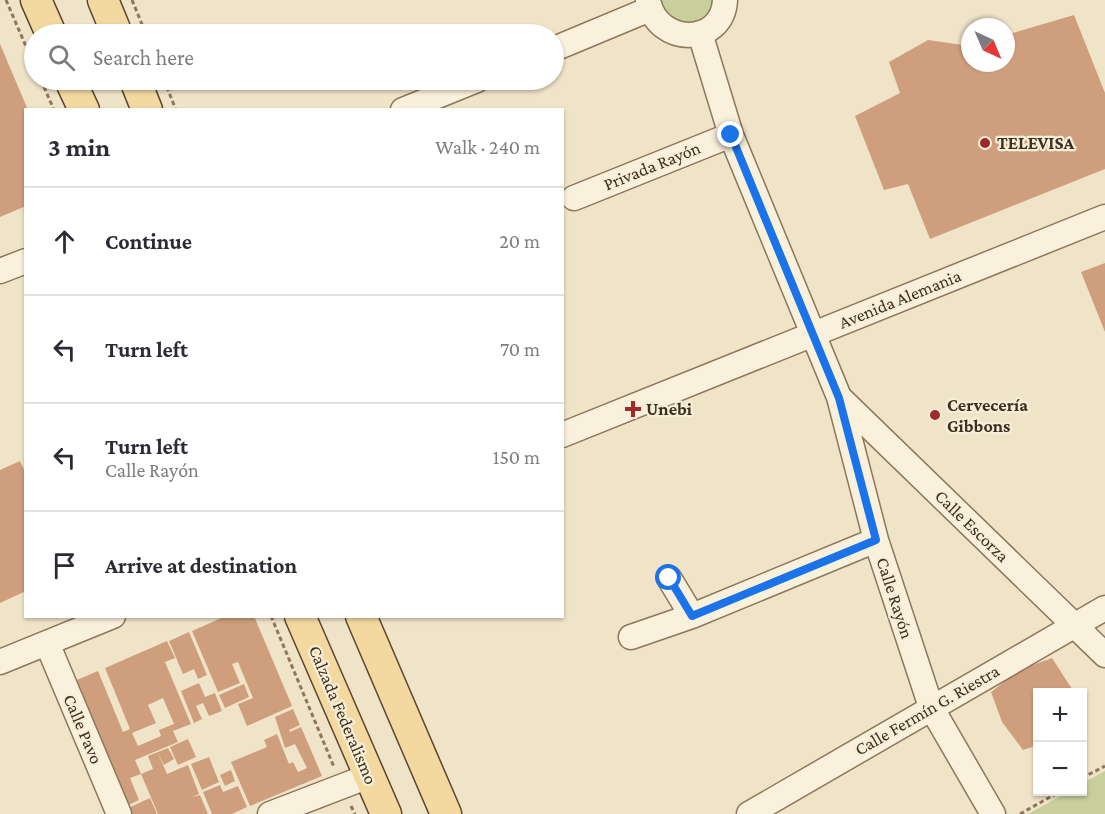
<!DOCTYPE html>
<html lang="en">
<head>
<meta charset="utf-8">
<style>
  :root { --surface:#fff; --page:#f2f2f3; --text:#2b2b33; --muted:#7c7c81; --line:#e1e1e2 }
  body { margin:0; font-family:"Crimson Pro",serif; background:var(--page); color:var(--text) }
  .controls { position:absolute; right:18px; bottom:18px; display:grid; overflow:hidden; border-radius:0px; box-shadow:0 2px 4px #0004 }
  .controls button { width:54px; height:54px; display:grid; place-items:center; padding:0; border:0; border-bottom:2px solid var(--line); background:var(--surface); color:var(--text); font:30px sans-serif }
  .compass { position:absolute; left:961px; top:18px; width:54px; height:54px; border-radius:50%; background:var(--surface); box-shadow:0 2px 4px #0004; rotate:136deg }
  .stop { position:absolute; width:18px; height:18px; margin:-14px; border:4px solid #1a73e8; border-radius:50%; background:#fff }
  .stop.end { background:#1a73e8; border-color:#fff; box-shadow:0 2px 6px #0008 }
  .list { margin:0; padding:0; list-style:none }
  h2 { display:flex; justify-content:space-between; align-items:center; height:78px; margin:0; padding:0 24px; font-size:26px }
  h2 small { font-size:20px; font-weight:400; color:var(--muted) }
  .list li { display:grid; grid-template-columns:39px 1fr auto; gap:18px; align-items:center; box-sizing:border-box; height:108px; padding:0 24px; border-top:2px solid var(--line) }
  .list b { display:block; font-size:22px; white-space:nowrap }
  .list p { margin:0; font-size:20px; white-space:nowrap; color:var(--muted) }
  .list em { font-size:20px; font-style:normal; color:var(--muted) }
  .icon { flex:none; width:33px; height:33px; fill:none; stroke:currentColor; stroke-width:2; stroke-linecap:round; stroke-linejoin:round }
  .map { position:relative; flex:none; width:1105px; height:814px; overflow:hidden }
  .search { position:absolute; background:var(--surface); box-shadow:0 2px 4px #0004; left:24px; top:24px; width:540px; height:66px; display:flex; align-items:center; gap:15px; box-sizing:border-box; padding:0 21px; border-radius:33px; color:var(--muted); font-size:22px }
  .panel { position:absolute; background:var(--surface); box-shadow:0 2px 4px #0004; left:24px; top:108px; width:540px; height:510px; border-radius:0px }
  .map>svg:first-child { display:block }
  .green { fill:#c9cf9b }
  .building { fill:#cf9f7d; fill-rule:evenodd }
  .lines { fill:none; stroke-linecap:round; stroke-linejoin:round }
  .minor-casing { stroke:#8d765c; stroke-width:27 }
  .major-casing { stroke:#5b4430; stroke-width:33 }
  .path { stroke:#8d765c; stroke-width:3; stroke-dasharray:4.5 3; stroke-linecap:butt }
  .minor { stroke:#faf1dc; stroke-width:24 }
  .major { stroke:#f3d9a0; stroke-width:30 }
  .route { stroke:#1a73e8; stroke-width:8 }
  .poi-dot { fill:#9e2a2b; stroke:#f7eed8; stroke-width:2 }
  .labels { text-anchor:middle; dominant-baseline:central; stroke-width:4.5; stroke-linejoin:round; paint-order:stroke }
  .poi-label { font-size:18px; font-weight:bold; fill:#3d2e20; stroke:#f7eed8; text-anchor:start }
  .street-label { font-size:18px; fill:#3d2e20; stroke:#f7eed8 }
</style>
</head>
<body>
<div class="map">
<svg width="1105" height="814" viewBox="0 0 1105 814">
  <rect width="100%" height="100%" fill="#f0e4c8"/>
  <!-- green -->
  <path class="green" d="M659 0H715V1L706 18 698 23 680 24 665 14Z
    M1105 771V814H1028L1068 792H1082L1083 783Z"/>
  <!-- building -->
  <path class="building" d="M1074 15 1105 93V169L930 239 908 184 884 190 855 116 900 93 889 62 928 40 970 46V63H1006V35Z
    M0 44 28 110H26V206L0 217Z
    M1105 263V332L1081 272Z
    M20 461 26 474V591L0 603V470Z
    M226 616H254L292 706 247 726 238 704 253 698 238 662 232 664 240 683 218 692 192 631Z
    M189 632 207 675 198 679 194 669 183 674 169 641Z
    M167 641 175 658 165 662 191 724 173 731 178 742 135 760 141 774 130 778 139 800 124 807 72 682 98 671 123 732 130 729 105 668ZM163 698 174 724 159 730 161 736 138 746 132 733 156 723 148 705Z
    M1052 658 1074 692H1038V745L1023 750 1002 722 991 692 1019 670Z
    M199 683 205 697 215 693 222 711 209 716 203 703 196 706 202 719 194 723 181 691Z
    M244 684 249 697 225 708 219 695Z
    M293 709 300 725 289 730 290 732 301 727 322 776 250 806 231 762 267 747 264 740 277 734 289 764 293 762 298 772 307 768 295 744 285 748 275 717Z
    M188 739 196 757 178 765 170 747Z
    M168 748 174 759 164 765 158 753 167 774 188 765 199 794 192 797 200 795 208 814H158L141 774 153 769 148 756Z
    M209 757 219 782 202 790 191 764Z
    M231 770 235 781 225 786 220 775Z
    M220 785 223 792 238 786 247 807 232 814H212L203 792Z
    M150 798 157 814H128L126 809Z"/>
  <g class="lines">
    <!-- minor casing -->
    <g class="minor-casing">
      <path id="minor" d="M648 0C657 47 723 46 725 0
        M700 33 731 135 839 397 876 540 931 707 993 814
        M554 49 650 9
        M403 110 477 80
        M574 198 731 135
        M0 271 26 261
        M840 398 1105 655
        M562 435 1105 217
        M669 578 692 616
        M631 637 692 616 876 540
        M47 643 119 814
        M0 662 113 616
        M270 814 369 776
        M749 814 1105 608"/>
    </g>
    <!-- major casing -->
    <g class="major-casing">
      <path id="major" d="M36 0 51 34
        M103 0 117 34
        M70 80 84 110
        M135 80 147 110
        M300 616 386 814
        M361 616 446 814"/>
    </g>
    <!-- path -->
    <path class="path" d="M6 0 34 65
      M132 0 146 34
      M41 80 54 110
      M164 80 176 110
      M271 616 334 767
      M1082 778 1105 766
      M351 806 355 814
      M1020 814 1059 792"/>
    <!-- minor -->
    <use href="#minor" class="minor"/>
    <!-- major -->
    <use href="#major" class="major"/>
  </g>
  <g class="lines">
    <!-- route -->
    <path class="route" d="M669 578 692 616 876 540 839 398 731 135"/>
  </g>
  <!-- markers -->
  <g class="poi-dot">
    <circle cx="985" cy="143" r="6"/>
    <path d="M630 400h6v6h6v6h-6v6h-6v-6h-6v-6h6z"/>
    <circle cx="935" cy="415" r="6"/>
  </g>
  <g class="labels">
    <!-- poi labels -->
    <g class="poi-label">
      <text x="997" y="143">TELEVISA</text>
      <text x="947" y="405">Cervecería<tspan x="947" dy="21">Gibbons</tspan></text>
      <text x="646" y="409">Unebi</text>
    </g>
    <!-- street labels -->
    <g class="street-label">
      <text transform="translate(652 166) rotate(-22)">Privada Rayón</text>
      <text transform="translate(900 299) rotate(-22)">Avenida Alemania</text>
      <text transform="translate(972 526) rotate(44)">Calle Escorza</text>
      <text transform="translate(895 598) rotate(72)">Calle Rayón</text>
      <text transform="translate(927 710) rotate(-30)">Calle Fermín G. Riestra</text>
      <text transform="translate(343 715) rotate(67)">Calzada Federalismo</text>
      <text transform="translate(83 729) rotate(67)">Calle Pavo</text>
    </g>
  </g>
</svg>
<div class="controls">
<button>+</button>
<button>−</button>
</div>
<svg class="compass" viewBox="-18 -18 36 36"><path d="M0-13l5 13h-10z" fill="#e53935"/><path d="M0 13l5-13h-10z" fill="#7c7c81"/></svg>
<div class="stop" style="left:669px;top:578px"></div>
<div class="stop end" style="left:731px;top:135px"></div>
<div class="search"><svg class="icon" aria-label="search" viewBox="0 0 24 24"><circle cx="10" cy="10" r="6"/><path d="M15 15l6 6"/></svg>Search here</div>
<section class="panel">
<h2>3 min<small>Walk · 240 m</small></h2>
<ul class="list">
<li><svg class="icon" aria-label="ahead" viewBox="0 0 24 24"><path d="M12 20V5M6 11l6-6 6 6"/></svg><div><b>Continue</b></div><em>20 m</em></li>
<li><svg class="icon" aria-label="left" viewBox="0 0 24 24"><path d="M17 20v-9H6M10 6l-5 5 5 5"/></svg><div><b>Turn left</b></div><em>70 m</em></li>
<li><svg class="icon" aria-label="left" viewBox="0 0 24 24"><path d="M17 20v-9H6M10 6l-5 5 5 5"/></svg><div><b>Turn left</b><p>Calle Rayón</p></div><em>150 m</em></li>
<li><svg class="icon" aria-label="arrive" viewBox="0 0 24 24"><path d="M6 21V4h12l-3 4 3 4H6"/></svg><div><b>Arrive at destination</b></div></li>
</ul>
</section>
</div>
</body>
</html>
